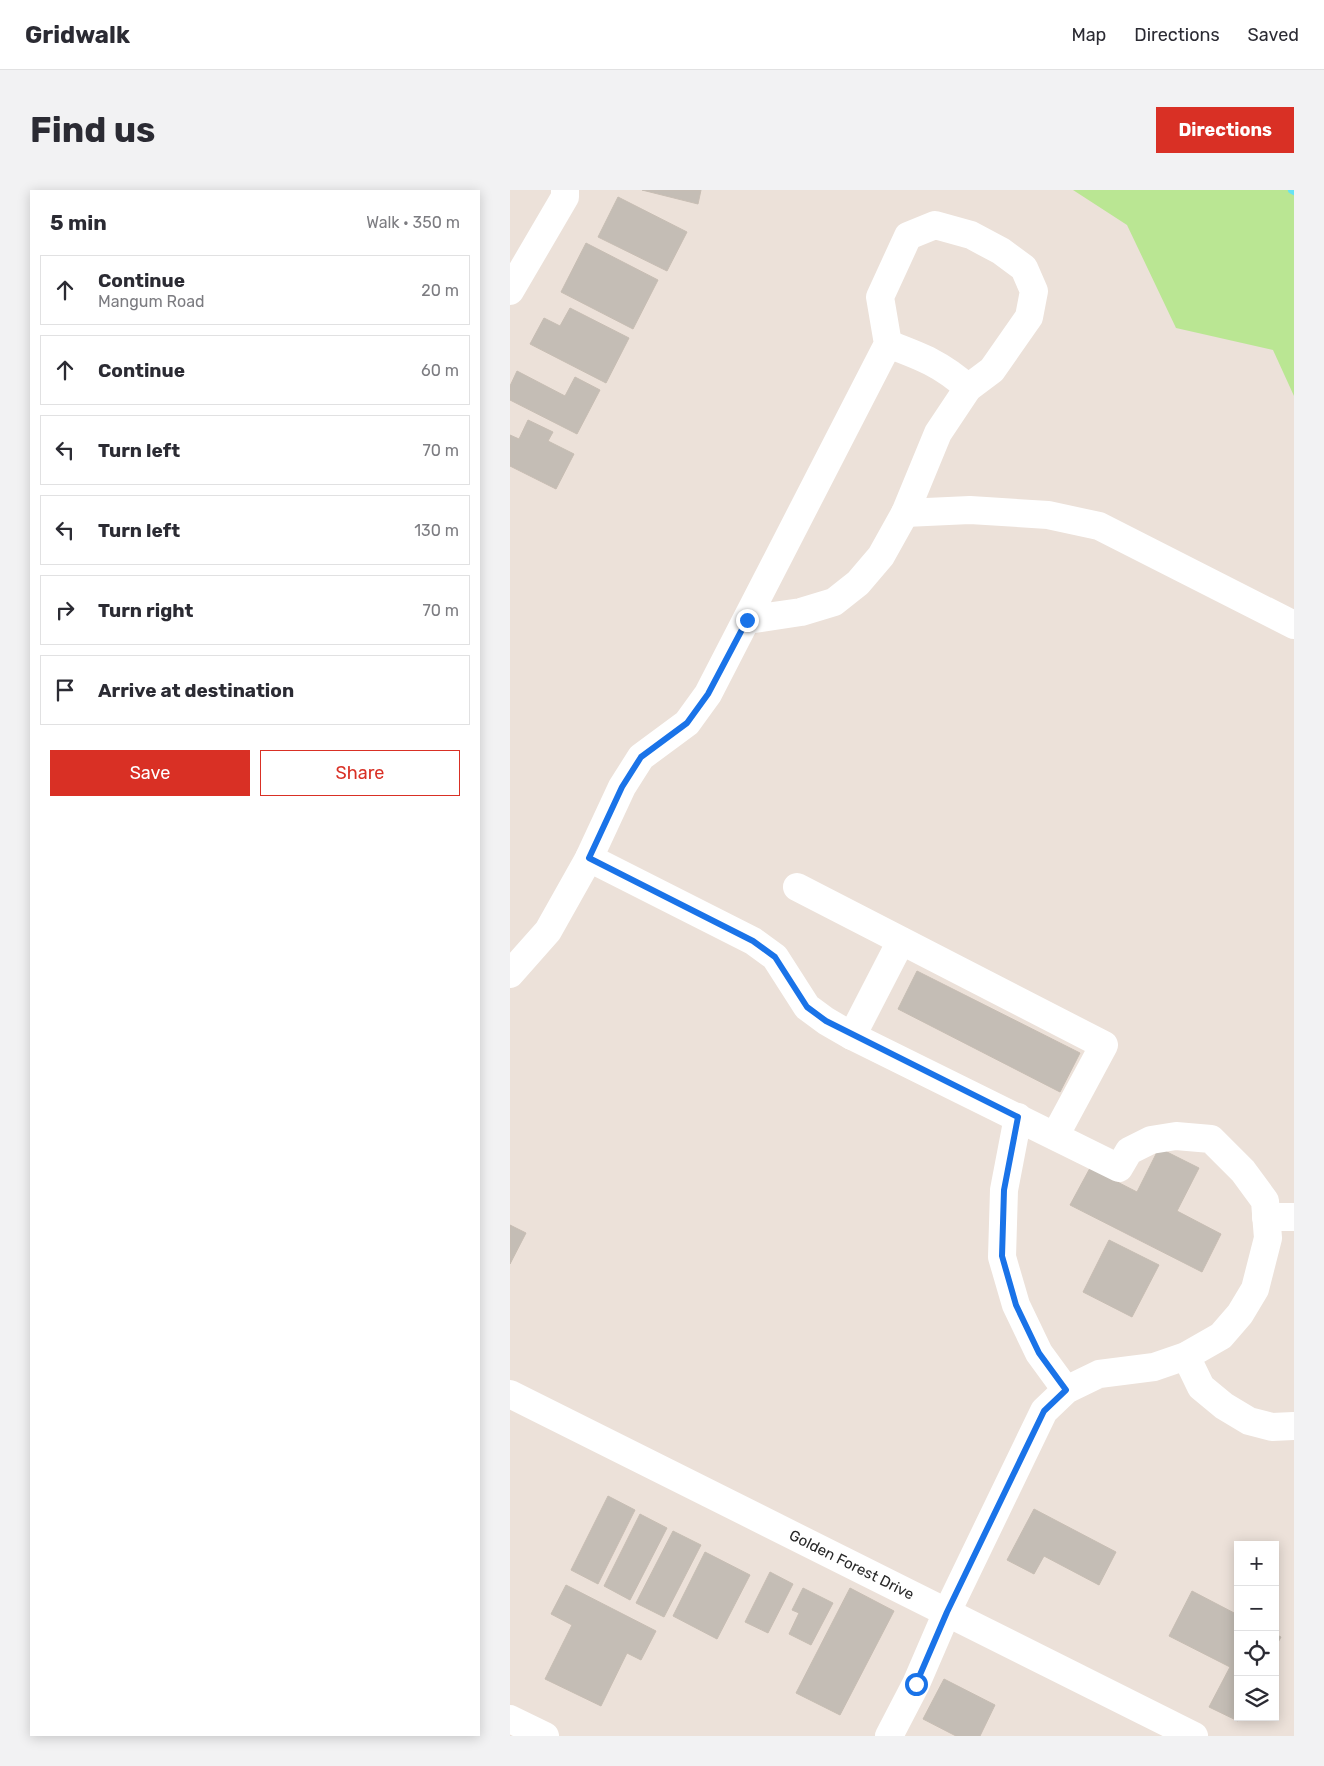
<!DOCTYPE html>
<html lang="en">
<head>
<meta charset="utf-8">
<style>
  :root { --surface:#fff; --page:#f2f2f3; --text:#2b2b33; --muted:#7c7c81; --line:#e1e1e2; --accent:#d93025 }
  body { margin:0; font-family:Rubik,sans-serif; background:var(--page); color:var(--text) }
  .controls { position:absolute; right:15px; bottom:15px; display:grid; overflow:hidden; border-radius:0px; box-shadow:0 2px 12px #0003 }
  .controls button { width:45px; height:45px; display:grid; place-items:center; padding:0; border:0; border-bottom:1px solid var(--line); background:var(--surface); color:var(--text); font:25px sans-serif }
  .stop { position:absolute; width:15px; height:15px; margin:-11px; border:4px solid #1a73e8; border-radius:50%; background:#fff }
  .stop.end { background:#1a73e8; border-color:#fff; box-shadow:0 1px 5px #0008 }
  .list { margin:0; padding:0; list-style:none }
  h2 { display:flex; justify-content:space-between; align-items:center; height:65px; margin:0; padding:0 20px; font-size:21px }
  h2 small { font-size:16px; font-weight:400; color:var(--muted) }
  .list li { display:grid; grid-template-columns:32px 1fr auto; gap:15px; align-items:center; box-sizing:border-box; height:70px; margin:0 10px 10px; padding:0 10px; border:1px solid var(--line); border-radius:0px }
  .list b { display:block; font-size:19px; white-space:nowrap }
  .list p { margin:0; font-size:16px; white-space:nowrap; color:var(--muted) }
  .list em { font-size:16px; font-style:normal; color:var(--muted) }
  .actions { display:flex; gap:10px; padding:15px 20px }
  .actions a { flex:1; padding:11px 0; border:1px solid var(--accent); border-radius:0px; text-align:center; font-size:18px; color:var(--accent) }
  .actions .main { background:var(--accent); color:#fff }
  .icon { flex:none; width:28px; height:28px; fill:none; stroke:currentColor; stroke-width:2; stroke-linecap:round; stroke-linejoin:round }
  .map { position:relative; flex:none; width:784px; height:1546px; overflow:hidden; border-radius:0px }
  header { display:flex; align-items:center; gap:30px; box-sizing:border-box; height:70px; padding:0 25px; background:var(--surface); border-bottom:1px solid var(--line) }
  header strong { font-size:24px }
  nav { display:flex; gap:28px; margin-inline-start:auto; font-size:18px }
  .intro { display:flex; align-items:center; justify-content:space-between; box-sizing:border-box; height:120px; padding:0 30px }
  h1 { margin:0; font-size:35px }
  .button { padding:12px 22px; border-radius:0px; background:var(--accent); color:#fff; font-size:18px; font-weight:700 }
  main { display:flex; gap:30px; padding:0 30px }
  aside { flex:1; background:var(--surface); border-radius:0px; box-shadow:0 2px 12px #0003 }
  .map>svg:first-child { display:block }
  .green { fill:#bae693 }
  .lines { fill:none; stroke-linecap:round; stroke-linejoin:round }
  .stream { stroke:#66e2f4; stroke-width:8 }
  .building { fill:#c4bdb5; stroke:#c7bdb3 }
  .minor { stroke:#fff; stroke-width:28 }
  .route { stroke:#1a73e8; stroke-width:6 }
  .labels { text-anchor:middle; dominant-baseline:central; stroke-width:4; stroke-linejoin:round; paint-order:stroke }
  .street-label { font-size:15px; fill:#292929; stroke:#fff }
</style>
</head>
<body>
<header>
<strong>Gridwalk</strong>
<nav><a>Map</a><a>Directions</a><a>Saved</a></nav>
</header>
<div class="intro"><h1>Find us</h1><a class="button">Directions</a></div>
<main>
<aside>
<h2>5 min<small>Walk · 350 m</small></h2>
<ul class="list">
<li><svg class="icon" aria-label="ahead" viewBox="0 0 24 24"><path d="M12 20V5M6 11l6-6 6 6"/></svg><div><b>Continue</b><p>Mangum Road</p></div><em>20 m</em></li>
<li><svg class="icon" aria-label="ahead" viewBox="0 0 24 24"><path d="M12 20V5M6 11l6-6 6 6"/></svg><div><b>Continue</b></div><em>60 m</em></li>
<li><svg class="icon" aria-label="left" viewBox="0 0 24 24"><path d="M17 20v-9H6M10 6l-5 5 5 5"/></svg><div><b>Turn left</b></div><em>70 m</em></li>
<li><svg class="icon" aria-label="left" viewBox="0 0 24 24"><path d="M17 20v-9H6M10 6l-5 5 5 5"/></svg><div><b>Turn left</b></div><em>130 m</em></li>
<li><svg class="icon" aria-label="right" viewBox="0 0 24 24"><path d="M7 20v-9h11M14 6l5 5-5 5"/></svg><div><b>Turn right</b></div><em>70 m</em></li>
<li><svg class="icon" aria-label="arrive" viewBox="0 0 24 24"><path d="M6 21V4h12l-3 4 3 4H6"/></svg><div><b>Arrive at destination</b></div></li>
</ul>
<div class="actions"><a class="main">Save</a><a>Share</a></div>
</aside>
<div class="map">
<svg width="784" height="1546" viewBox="0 0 784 1546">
  <rect width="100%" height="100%" fill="#ece1d9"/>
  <!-- green -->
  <path class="green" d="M563 0H784V206L763 160 666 138 617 35Z"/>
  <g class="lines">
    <!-- stream -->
    <path class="stream" d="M782 0 784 1"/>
  </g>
  <!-- building -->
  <path class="building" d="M132 0H191L188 14Z
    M108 7 177 42 157 81 88 47Z
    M76 53 148 90 123 139 51 102Z
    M60 118 119 148 96 193 20 154 34 128 50 136Z
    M7 181 55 206 65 187 90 200 67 244 0 210V196Z
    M18 230 43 242 38 251 64 264 46 299 0 276V245L9 249Z
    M407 781 570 863 550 902 388 819Z
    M649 958 689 978 667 1021 711 1044 692 1082 560 1015 580 978 627 1002Z
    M0 1035 16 1043 0 1074Z
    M599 1050 649 1075 622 1127 573 1102Z
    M98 1306 125 1320 88 1394 61 1380Z
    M524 1319 606 1362 589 1395 534 1366 524 1384 497 1370Z
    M130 1324 157 1338 120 1410 94 1396Z
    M163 1341 191 1355 154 1427 126 1413Z
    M195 1362 240 1385 207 1449 163 1426Z
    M260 1382 283 1394 258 1443 235 1432Z
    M56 1395 146 1441 131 1470 117 1463 91 1516 35 1489 62 1435 41 1424Z
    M293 1398 323 1413 301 1455 279 1444 289 1423 282 1420Z
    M340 1398 384 1421 330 1525 286 1503Z
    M682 1401 728 1425V1527H730L728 1531 699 1517 720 1477 659 1446Z
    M765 1444 771 1447 765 1458Z
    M434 1489 485 1515 470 1546H446L413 1529Z"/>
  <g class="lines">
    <!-- minor -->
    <g class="minor">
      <path d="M0 101 55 7V0"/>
      <path d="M378 154C410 166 432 174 458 198"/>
      <path d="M395 323 460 320 538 325 589 336 784 435"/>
      <path d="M79 668 243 751 265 767 297 817 316 831 342 846 609 978 619 961 641 950 666 946 701 949 733 981 755 1011 758 1048 745 1099 730 1124 711 1146 676 1166 644 1177 589 1184 556 1200 534 1221 437 1422 406 1494 379 1546"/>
      <path d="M287 697 594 855 545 946"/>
      <path d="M0 784 38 741 79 668 112 597 131 567 177 533 198 504 378 154 370 107 398 46 425 35 461 45 491 61 514 78 524 101 519 127 482 180 458 198 428 243 395 323 371 366 348 393 324 412 291 422 237 430"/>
      <path d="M342 846 391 751"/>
      <path d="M508 927 494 1000 492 1067 506 1115 529 1163 556 1200"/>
      <path d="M756 1027H784"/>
      <path d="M676 1166 691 1197 714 1216 739 1231 762 1237 784 1236"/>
      <path id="s1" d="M0 1204 684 1546"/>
      <path d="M0 1529 35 1546"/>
    </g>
  </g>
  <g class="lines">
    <!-- route -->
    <path class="route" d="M237 430 198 504 177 533 131 567 112 597 79 668 243 751 265 767 297 817 316 831 508 927 494 1000 492 1066 506 1115 529 1163 556 1200 534 1221 437 1422 406 1494"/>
  </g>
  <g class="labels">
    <!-- street labels -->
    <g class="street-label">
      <text stroke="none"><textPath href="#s1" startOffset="382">Golden Forest Drive</textPath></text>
    </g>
  </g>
</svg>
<div class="controls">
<button>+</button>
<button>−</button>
<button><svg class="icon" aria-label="locate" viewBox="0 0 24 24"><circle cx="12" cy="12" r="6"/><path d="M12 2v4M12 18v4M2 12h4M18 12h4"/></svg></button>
<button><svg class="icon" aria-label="layers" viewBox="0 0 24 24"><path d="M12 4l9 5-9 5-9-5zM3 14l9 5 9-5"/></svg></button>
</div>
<div class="stop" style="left:406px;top:1494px"></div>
<div class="stop end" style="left:237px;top:430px"></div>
</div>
</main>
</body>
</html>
